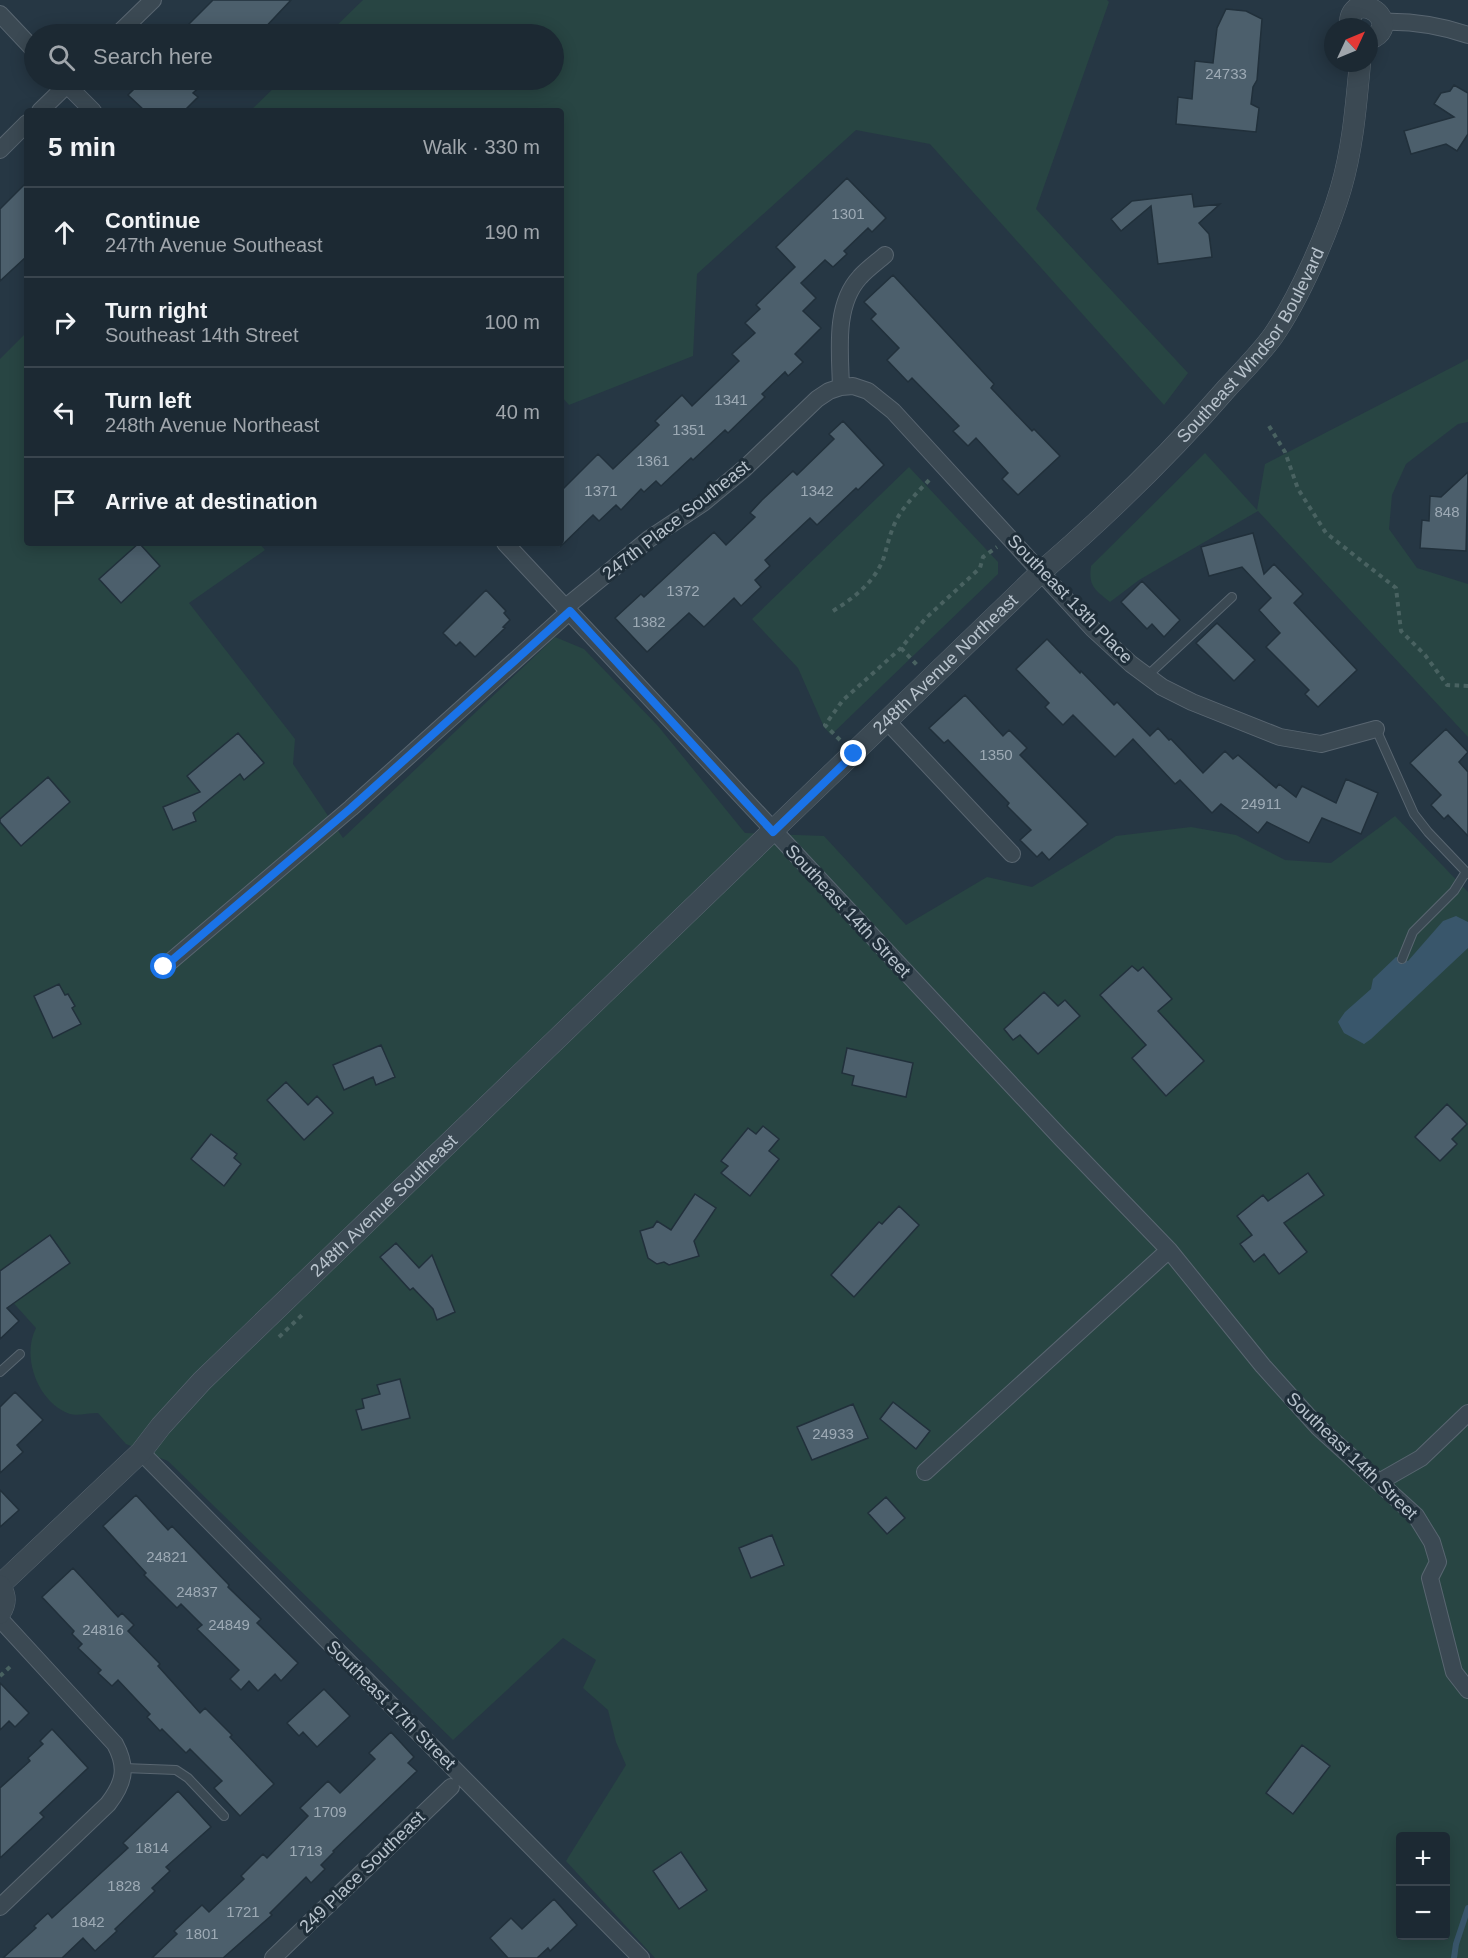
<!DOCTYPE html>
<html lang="en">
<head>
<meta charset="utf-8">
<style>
  :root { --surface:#1c2933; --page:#29353f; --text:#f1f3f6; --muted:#a0a6ac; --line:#3a454e }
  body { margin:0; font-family:Helvetica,sans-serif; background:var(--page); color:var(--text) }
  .controls { position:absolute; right:18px; bottom:18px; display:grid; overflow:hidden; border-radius:6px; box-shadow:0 3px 15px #0003 }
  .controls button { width:54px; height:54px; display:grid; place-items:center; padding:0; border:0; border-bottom:2px solid var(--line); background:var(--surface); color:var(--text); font:30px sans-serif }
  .compass { position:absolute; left:1324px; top:18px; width:54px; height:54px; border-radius:50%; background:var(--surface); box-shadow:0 3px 15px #0003; rotate:46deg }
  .stop { position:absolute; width:18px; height:18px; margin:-14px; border:4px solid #1a73e8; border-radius:50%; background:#fff }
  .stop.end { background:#1a73e8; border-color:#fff; box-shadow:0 2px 6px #0008 }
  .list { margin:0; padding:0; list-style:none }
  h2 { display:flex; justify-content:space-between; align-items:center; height:78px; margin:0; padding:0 24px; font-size:26px }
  h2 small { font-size:20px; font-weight:400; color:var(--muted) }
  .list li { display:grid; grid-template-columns:39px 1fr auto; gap:18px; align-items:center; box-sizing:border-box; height:90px; padding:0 24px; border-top:2px solid var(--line) }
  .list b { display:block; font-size:22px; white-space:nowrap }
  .list p { margin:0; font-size:20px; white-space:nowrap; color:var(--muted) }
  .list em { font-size:20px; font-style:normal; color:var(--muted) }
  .icon { flex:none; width:33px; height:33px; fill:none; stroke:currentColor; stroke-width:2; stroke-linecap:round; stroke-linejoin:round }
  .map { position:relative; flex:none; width:1468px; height:1958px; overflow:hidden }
  .search { position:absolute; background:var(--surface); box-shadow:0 3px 15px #0003; left:24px; top:24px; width:540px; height:66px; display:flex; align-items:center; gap:15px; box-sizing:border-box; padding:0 21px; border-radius:33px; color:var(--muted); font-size:22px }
  .panel { position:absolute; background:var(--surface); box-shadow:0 3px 15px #0003; left:24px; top:108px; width:540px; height:438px; border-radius:6px }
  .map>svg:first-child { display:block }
  .green { fill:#284543; fill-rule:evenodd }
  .water { fill:#39566b }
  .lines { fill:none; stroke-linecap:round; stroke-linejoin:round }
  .stream { stroke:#39566b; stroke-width:6 }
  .building { fill:#4c5f6c; stroke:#21303b; stroke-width:1.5 }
  .service-casing { stroke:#596671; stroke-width:10 }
  .minor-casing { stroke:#596671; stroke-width:18 }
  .tertiary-casing { stroke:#596671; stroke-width:22 }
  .path { stroke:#496261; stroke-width:4; stroke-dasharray:4.5 4.5; stroke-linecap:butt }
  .service { stroke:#3b4953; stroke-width:8 }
  .minor { stroke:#3b4953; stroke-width:16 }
  .tertiary { stroke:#3b4953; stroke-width:21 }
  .route { stroke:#1a73e8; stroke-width:8 }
  .labels { text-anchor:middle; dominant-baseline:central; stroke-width:6; stroke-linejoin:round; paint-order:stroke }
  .number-label { font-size:15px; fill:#9daab5 }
  .street-label { font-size:18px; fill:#b8c3cd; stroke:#1f2e39 }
</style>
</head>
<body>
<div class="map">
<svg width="1468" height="1958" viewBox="0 0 1468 1958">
  <rect width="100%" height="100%" fill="#263744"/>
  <!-- green -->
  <path class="green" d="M363 0H1107L1109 2 1036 209 1188 373 1164 405 930 144 856 130 697 274 693 356 569 405 561 396V111H250L282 80H554V34H328Z
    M27 332V543H259L265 550 189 603 295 739 293 764 343 838 555 637 584 649 658 726 745 833 824 836 906 925 987 877 1032 887 1116 836 1191 827 1236 835 1285 860 1331 863 1395 816 1468 892V1958H655L566 1861 626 1765 616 1742 608 1710 583 1688 596 1660 563 1638 453 1740 168 1461 126 1444 98 1413C89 1413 77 1416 70 1414 38 1403 21 1357 36 1328L0 1288V359ZM1400 1836H1446V1936H1400Z
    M1468 359V422L1458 424 1406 464 1392 495 1389 529 1417 568 1468 584V737L1258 511 1139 580 1110 602C1096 590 1088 587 1091 566L1205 453 1257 510 1265 464Z
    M909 467 998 562V574L831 735 824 727 798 668 752 619Z"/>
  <!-- water -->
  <path class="water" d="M1456 916 1468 922V948L1371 1039 1364 1044 1344 1033 1338 1022 1345 1012 1371 989 1373 979 1396 957 1408 961 1443 921Z"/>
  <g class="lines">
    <!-- stream -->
    <path class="stream" d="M1454 1958 1456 1944 1468 1908"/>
  </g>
  <!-- building -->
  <path class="building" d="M213 0H291L259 34H179Z
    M1226 9 1246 11 1262 19 1257 80 1253 87 1251 104 1259 108 1256 132 1176 124 1178 97 1192 99 1195 61 1213 63 1217 28Z
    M127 80H207L193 93 198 97 184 111H145L128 95 136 87Z
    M1454 85 1468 93V134L1457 151 1446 144 1411 154 1404 131 1454 117 1434 104 1441 93 1450 91Z
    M847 178 886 218 872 232 868 228 844 251 847 254 833 267 825 260 801 283 816 298 803 311 821 328 795 354 803 362 788 376 785 372 762 394 765 397 728 433 725 430 693 460 691 458 661 486 656 481 644 492 641 489 621 510 616 505 599 521 593 515 561 546V491L598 454 613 469 659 425 655 421 682 395 692 406 739 361 732 354 755 333 745 323 760 309 756 305 795 267 776 247Z
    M27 182V256L0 281V209Z
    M1192 194 1194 207 1220 204 1199 223 1209 234 1212 257 1158 264 1151 206 1121 231 1111 219 1132 201Z
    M893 275 994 384 991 388 1032 431 1034 429 1060 456 1018 495 1002 479 1008 473 976 438 968 446 953 431 959 426 912 378 908 382 887 360 899 348 871 319 876 314 864 302Z
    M843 421 884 465 858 490 856 488 817 525 810 518 765 560 770 566 755 580 761 587 741 606 734 598 704 627 689 613 647 652 615 618 641 594 644 597 714 532 726 545 755 517 750 513 762 500 793 471 797 475 834 439 829 434Z
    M1468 472 1466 551 1420 548 1422 520 1429 521 1430 496 1441 497Z
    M1253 533 1264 574 1274 564 1303 594 1294 603 1357 670 1318 707 1305 694 1309 690 1266 647 1280 633 1259 610 1271 598 1242 567 1209 576 1201 547Z
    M139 543 160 566 121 603 99 579Z
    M1142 581 1180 620 1164 637 1152 624 1147 629 1121 602Z
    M486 590 506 611 504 613 510 620 503 627 505 628 475 657 460 642 456 646 443 633Z
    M1217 623 1255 660 1234 681 1196 643Z
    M1047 639 1080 673 1081 671 1114 705 1117 702 1150 736 1158 728 1169 740 1171 739 1203 773 1225 751 1233 759 1238 755 1276 788 1279 784 1296 797 1302 786 1336 803 1346 779 1378 793 1361 834 1322 818 1309 843 1267 822 1258 833 1221 804 1212 813 1180 780 1175 784 1133 739 1115 757 1073 715 1063 725 1045 707 1049 703 1016 669Z
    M965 695 1003 736 1009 730 1027 748 1020 755 1088 824 1049 860 1042 852 1037 857 1020 840 1031 830 1007 806 1009 803 948 740 944 743 929 728Z
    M1446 729 1468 752 1459 762 1468 772V836L1448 815 1444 819 1431 805 1441 795 1410 763Z
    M238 733 264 763 244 780 240 774 193 813 196 821 173 830 163 807 200 792 187 776Z
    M48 777 70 802 21 846 0 822V819Z
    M1132 966 1138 971 1143 967 1172 999 1158 1011 1204 1061 1166 1096 1132 1058 1146 1045 1100 995Z
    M59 984 65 995 68 994 75 1006 72 1008 81 1024 53 1038 34 996Z
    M1044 992 1058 1006 1065 1000 1080 1016 1038 1054 1020 1035 1013 1040 1004 1029Z
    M381 1045 395 1077 376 1085 373 1077 344 1090 333 1065Z
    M847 1048 913 1063 906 1097 852 1085 854 1076 842 1073Z
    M286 1082 308 1105 317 1096 333 1113 304 1140 267 1100Z
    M1447 1104 1467 1124 1452 1139 1457 1144 1440 1161 1415 1137Z
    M763 1126 779 1139 769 1151 779 1159 750 1196 721 1173 728 1166 721 1161 748 1128 756 1134Z
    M211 1134 237 1154 234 1158 241 1164 224 1186 191 1159Z
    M1308 1173 1324 1195 1284 1223 1307 1252 1279 1274 1264 1254 1254 1262 1240 1244 1252 1235 1237 1216 1263 1195 1268 1201Z
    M695 1194 716 1208 694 1241 699 1256 669 1265 664 1262 657 1264 648 1258 640 1231 653 1227 657 1221 671 1230Z
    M899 1206 919 1225 854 1297 831 1275 879 1222 882 1224Z
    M50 1235 70 1263 7 1308 19 1321 0 1339V1271Z
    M396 1243 419 1268 432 1255 455 1312 437 1320 433 1309 413 1288 410 1290 380 1257Z
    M400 1379 410 1418 362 1430 356 1410 364 1408 362 1399 380 1394 377 1385Z
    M15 1392 43 1420 17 1445 23 1452 0 1473V1407Z
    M893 1402 930 1431 916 1449 880 1419Z
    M853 1404 868 1438 812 1460 797 1427Z
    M0 1490 19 1510 0 1527Z
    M136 1495 168 1530 172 1526 229 1585 228 1587 261 1619 257 1623 298 1663 281 1681 275 1674 258 1691 249 1681 241 1690 230 1679 239 1670 197 1629 202 1625 181 1604 177 1608 144 1575 146 1573 103 1526Z
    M886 1497 905 1518 887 1534 868 1513Z
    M772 1535 784 1565 751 1578 739 1548Z
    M73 1568 118 1617 122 1613 134 1625 128 1631 160 1664 158 1666 200 1713 205 1708 232 1735 230 1737 274 1784 240 1816 214 1788 222 1781 190 1749 186 1753 162 1729 160 1731 147 1717 150 1714 118 1680 112 1686 98 1673 101 1670 78 1648 82 1644 72 1634 74 1631 42 1597Z
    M0 1683 29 1713 15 1727 9 1721 0 1730Z
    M324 1689 350 1716 317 1747 303 1732 299 1736 287 1723Z
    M52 1729 88 1768 40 1813 44 1817 0 1858V1788L30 1761 28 1758 43 1744 40 1741Z
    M391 1732 414 1757 408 1763 417 1771 333 1851 334 1852 321 1865 325 1869 311 1883 306 1877 270 1913 272 1915 223 1958H152L177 1934 174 1931 202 1905 209 1912 244 1879 241 1876 263 1854 267 1858 308 1816 300 1808 328 1781 340 1793 375 1759 369 1753Z
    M1302 1745 1330 1766 1293 1814 1266 1793Z
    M178 1791 211 1827 166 1867 170 1871 152 1888 155 1891 115 1929 117 1931 95 1951 83 1938 62 1958H3L36 1928 34 1926 48 1913 52 1918 128 1848 123 1843Z
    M681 1852 707 1890 679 1909 653 1871Z
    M554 1899 577 1925 550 1951 548 1948 537 1958H508L490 1938 511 1918 522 1929Z"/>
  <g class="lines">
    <!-- service casing -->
    <g class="service-casing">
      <path id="service" d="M1147 676 1232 597
        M1376 729 1414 814 1428 832 1468 874
        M1402 959 1413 932 1454 891 1466 872
        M0 1372 20 1354
        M124 1768 176 1770 188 1778 224 1816"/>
    </g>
    <!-- minor casing -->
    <g class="minor-casing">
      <path id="minor" d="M0 14 34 50
        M1383 22C1411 21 1441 26 1468 35
        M118 34 153 0
        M62 80 93 111
        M40 111 72 80
        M0 150 27 123
        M841 387C840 351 834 305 860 277 867 269 877 262 885 255
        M505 543 1061 1138 1169 1250 1263 1366 1318 1427 1416 1516 1432 1542 1438 1562 1430 1578 1454 1672 1468 1690
        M566 607 649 539 703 503 745 468 817 399 829 391 841 387 853 386 868 391 893 411 1093 629 1131 664 1162 687 1192 702 1280 737 1321 744 1376 729
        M887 721 1012 854
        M164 967 351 808 570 611
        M141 1452 641 1958
        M925 1472 1169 1250
        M1379 1482 1421 1458 1468 1413
        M0 1619 115 1744C128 1768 124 1783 108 1804L0 1907
        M273 1958 451 1787"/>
    </g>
    <!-- tertiary casing -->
    <g class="tertiary-casing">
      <g id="tertiary">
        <path d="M1350 27C1350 20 1350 14 1356 9 1376 0 1397 30 1369 39"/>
        <path id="s1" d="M0 1585 141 1452 161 1426 202 1381 1041 572C1107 515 1171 453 1228 387 1243 371 1260 354 1273 336 1299 298 1328 233 1341 188 1353 147 1356 105 1360 63"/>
        <path d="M0 1586C6 1595 6 1604 0 1613"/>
      </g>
    </g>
    <!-- path -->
    <path class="path" d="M1269 426 1285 452 1298 489 1326 533 1396 588 1401 631 1425 655 1447 685 1468 686
      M833 611C855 597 875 582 884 557 888 543 891 529 898 517 907 502 920 490 932 477
      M901 648 917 665
      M840 740 825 725 843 700 901 648 926 618 980 568 983 557 997 547
      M279 1337 302 1315
      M0 1676 12 1665"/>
    <!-- service -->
    <use href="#service" class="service"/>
    <!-- minor -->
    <use href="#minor" class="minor"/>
    <!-- tertiary -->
    <use href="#tertiary" class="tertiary"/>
  </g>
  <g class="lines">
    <!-- route -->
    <path class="route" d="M164 967 351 808 570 611 773 832 854 754"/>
  </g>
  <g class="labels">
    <!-- number labels -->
    <g class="number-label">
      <text x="1226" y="73">24733</text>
      <text x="848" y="213">1301</text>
      <text x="731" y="399">1341</text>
      <text x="689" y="429">1351</text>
      <text x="653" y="460">1361</text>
      <text x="601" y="490">1371</text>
      <text x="817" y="490">1342</text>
      <text x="1447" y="511">848</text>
      <text x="683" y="590">1372</text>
      <text x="649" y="621">1382</text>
      <text x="996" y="754">1350</text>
      <text x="1261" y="803">24911</text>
      <text x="833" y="1433">24933</text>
      <text x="167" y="1556">24821</text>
      <text x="197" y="1591">24837</text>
      <text x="229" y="1624">24849</text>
      <text x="103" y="1629">24816</text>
      <text x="330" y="1811">1709</text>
      <text x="152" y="1847">1814</text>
      <text x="306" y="1850">1713</text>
      <text x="124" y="1885">1828</text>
      <text x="243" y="1911">1721</text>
      <text x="88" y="1921">1842</text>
      <text x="202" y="1933">1801</text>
    </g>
    <!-- street labels -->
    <g class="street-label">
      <text stroke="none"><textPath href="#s1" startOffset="1764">Southeast Windsor Boulevard</textPath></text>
      <text transform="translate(676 520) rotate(-38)">247th Place Southeast</text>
      <text transform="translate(1070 599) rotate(46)">Southeast 13th Place</text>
      <text stroke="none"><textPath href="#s1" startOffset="1320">248th Avenue Northeast</textPath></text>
      <text transform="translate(848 911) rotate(47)">Southeast 14th Street</text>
      <text stroke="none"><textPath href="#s1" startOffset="540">248th Avenue Southeast</textPath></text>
      <text transform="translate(1352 1456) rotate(44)">Southeast 14th Street</text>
      <text transform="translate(391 1705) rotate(45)">Southeast 17th Street</text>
      <text transform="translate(362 1872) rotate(-44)">249 Place Southeast</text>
    </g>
  </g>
</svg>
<div class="controls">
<button>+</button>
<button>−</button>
</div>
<svg class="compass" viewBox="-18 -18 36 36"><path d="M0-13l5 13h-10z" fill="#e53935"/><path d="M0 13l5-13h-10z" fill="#a0a6ac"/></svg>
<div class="stop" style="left:164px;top:967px"></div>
<div class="stop end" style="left:854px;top:754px"></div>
<div class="search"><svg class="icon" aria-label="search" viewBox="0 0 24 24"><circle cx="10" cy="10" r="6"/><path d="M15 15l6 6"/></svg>Search here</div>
<section class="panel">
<h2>5 min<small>Walk · 330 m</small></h2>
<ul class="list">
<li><svg class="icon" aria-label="ahead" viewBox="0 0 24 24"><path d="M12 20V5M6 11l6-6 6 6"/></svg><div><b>Continue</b><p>247th Avenue Southeast</p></div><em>190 m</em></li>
<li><svg class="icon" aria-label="right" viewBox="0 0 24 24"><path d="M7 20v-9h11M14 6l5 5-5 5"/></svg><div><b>Turn right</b><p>Southeast 14th Street</p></div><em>100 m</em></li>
<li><svg class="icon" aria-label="left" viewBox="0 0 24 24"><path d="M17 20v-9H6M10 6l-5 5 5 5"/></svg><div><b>Turn left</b><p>248th Avenue Northeast</p></div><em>40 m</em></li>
<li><svg class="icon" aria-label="arrive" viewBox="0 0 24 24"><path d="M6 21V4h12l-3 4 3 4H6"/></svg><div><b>Arrive at destination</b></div></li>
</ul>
</section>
</div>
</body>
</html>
